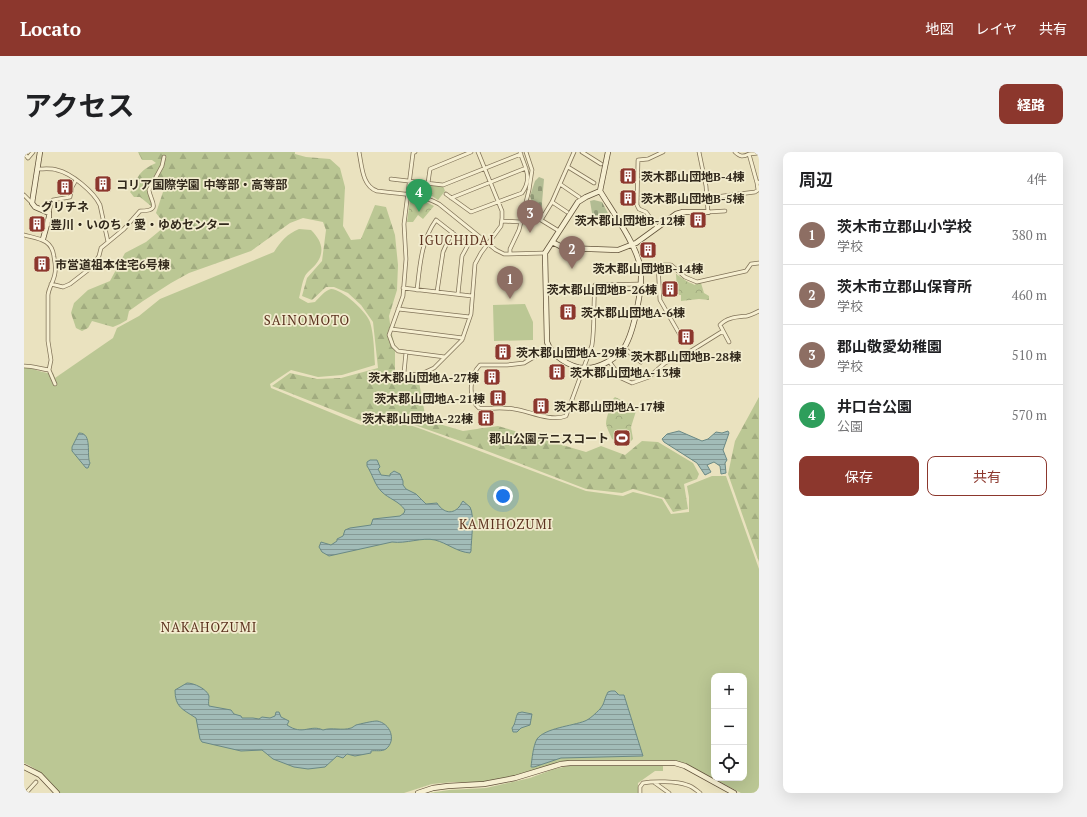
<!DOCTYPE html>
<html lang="ja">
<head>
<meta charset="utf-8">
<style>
  :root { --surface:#fff; --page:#f2f2f2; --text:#202124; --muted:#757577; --line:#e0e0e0; --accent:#8c372d }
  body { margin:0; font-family:"PT Serif","Noto Sans JP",serif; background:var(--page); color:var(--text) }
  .controls { position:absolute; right:12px; bottom:12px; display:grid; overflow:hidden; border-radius:8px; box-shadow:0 4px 16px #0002 }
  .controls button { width:36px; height:36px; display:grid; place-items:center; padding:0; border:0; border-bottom:1px solid var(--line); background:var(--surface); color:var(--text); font:20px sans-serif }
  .you { position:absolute; left:479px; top:344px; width:14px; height:14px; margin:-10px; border:3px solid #fff; border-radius:50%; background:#1a73e8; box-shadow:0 0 0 6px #1a73e833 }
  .badge { display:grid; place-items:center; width:26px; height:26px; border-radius:50%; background:var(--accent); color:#fff; font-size:13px; font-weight:700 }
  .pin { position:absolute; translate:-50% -33px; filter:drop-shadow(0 1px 2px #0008) }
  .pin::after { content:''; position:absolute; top:21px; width:14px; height:12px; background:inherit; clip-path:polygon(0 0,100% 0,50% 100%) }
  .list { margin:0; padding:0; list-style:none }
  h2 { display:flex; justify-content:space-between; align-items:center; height:52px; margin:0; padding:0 16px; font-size:17px }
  h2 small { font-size:13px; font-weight:400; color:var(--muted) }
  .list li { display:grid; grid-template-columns:26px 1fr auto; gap:12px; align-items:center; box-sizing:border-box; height:60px; padding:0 16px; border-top:1px solid var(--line) }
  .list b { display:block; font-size:15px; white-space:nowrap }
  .list p { margin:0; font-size:13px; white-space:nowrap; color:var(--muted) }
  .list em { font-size:13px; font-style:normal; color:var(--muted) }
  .actions { display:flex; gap:8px; padding:12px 16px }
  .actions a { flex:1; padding:9px 0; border:1px solid var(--accent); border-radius:8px; text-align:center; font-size:14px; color:var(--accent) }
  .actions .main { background:var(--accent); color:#fff }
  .icon { flex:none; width:22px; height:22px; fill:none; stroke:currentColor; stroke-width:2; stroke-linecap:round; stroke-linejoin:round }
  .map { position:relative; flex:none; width:735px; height:641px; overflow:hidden; border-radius:8px }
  header { display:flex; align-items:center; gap:24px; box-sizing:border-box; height:56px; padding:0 20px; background:var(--accent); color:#fff }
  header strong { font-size:19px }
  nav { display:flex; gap:22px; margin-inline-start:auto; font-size:14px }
  .intro { display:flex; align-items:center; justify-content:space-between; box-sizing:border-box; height:96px; padding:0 24px }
  h1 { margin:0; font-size:28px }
  .button { padding:10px 18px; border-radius:8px; background:var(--accent); color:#fff; font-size:14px; font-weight:700 }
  main { display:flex; gap:24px; padding:0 24px }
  aside { flex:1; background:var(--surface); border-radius:8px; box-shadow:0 4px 16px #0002 }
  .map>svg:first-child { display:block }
  .grass { fill:#bbc794; fill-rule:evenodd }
  .forest { fill:url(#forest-firs) }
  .cemetery { fill:url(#cemetery-stones) }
  .park { fill:url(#park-crowns) }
  .water { fill:url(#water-rules); stroke:#6a8985 }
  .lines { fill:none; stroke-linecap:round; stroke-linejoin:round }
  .street-casing { stroke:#817359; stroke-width:4.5 }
  .secondary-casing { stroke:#63543c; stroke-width:6 }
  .street { stroke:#f6efd1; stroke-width:3 }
  .secondary { stroke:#f6efd1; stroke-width:4.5 }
  .labels { text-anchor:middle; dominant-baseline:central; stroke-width:3.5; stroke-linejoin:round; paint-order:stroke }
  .poi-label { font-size:12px; font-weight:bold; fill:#32291c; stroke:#f2ecce; text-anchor:start }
  .neighbourhood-label { font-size:13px; letter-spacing:1px; fill:#5c321f; stroke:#f2ecce }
</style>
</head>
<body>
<header>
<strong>Locato</strong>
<nav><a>地図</a><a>レイヤ</a><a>共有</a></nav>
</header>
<div class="intro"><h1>アクセス</h1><a class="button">経路</a></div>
<main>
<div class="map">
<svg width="735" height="641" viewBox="0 0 735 641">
  <defs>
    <pattern id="forest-firs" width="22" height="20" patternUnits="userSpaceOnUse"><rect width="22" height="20" fill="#bbc794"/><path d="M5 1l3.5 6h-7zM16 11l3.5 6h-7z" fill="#a1ab7f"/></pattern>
    <pattern id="cemetery-stones" width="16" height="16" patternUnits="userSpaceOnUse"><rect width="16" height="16" fill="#b2bc93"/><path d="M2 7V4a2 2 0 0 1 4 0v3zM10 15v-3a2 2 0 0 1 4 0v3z" fill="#919977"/></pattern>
    <pattern id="park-crowns" width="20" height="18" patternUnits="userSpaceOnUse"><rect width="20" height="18" fill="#bbc794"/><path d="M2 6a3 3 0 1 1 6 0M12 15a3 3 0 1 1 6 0" fill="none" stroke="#a1ab7f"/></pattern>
    <pattern id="water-rules" width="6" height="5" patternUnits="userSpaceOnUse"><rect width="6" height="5" fill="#a2bcb8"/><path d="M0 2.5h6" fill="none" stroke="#859995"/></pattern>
  </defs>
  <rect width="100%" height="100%" fill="#eae2bf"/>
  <!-- grass -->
  <path class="grass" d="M275 77 287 78C297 88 302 99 292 112 289 116 283 120 281 124 278 130 277 139 275 146L284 151 291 150C295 146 301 138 307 137 318 137 343 160 346 170 350 183 350 199 351 213L318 223 294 225 267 218 246 232 247 236 337 273 360 264 400 278 562 339 599 344 609 340 638 347 647 362 665 360V345L663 334 688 324H702L735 417V641H717L662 612 637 609H549L538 610 491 624 460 630H429L408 632 380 641H36C24 631 16 617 0 611V215C10 216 19 222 29 221L31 226 89 186 93 176 115 164 136 147 250 100C257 89 263 82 275 77ZM690 524H720V626H690Z
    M501 152 509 170V188L470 189 469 153Z
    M545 614H639V619H631L614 631V641H405L425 638 462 636 506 626 530 617Z"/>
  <!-- forest -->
  <path class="forest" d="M114 0H271V2L282 5 306 7 316 16 321 35 319 74 327 88 337 87 351 53 362 55 371 83 374 113 373 138 365 164 367 179 371 194V219L381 227 395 230 402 268 439 279 474 274 562 300 577 294 601 303 618 289 634 290 669 311 675 322 673 327 660 332 664 357 649 360 640 346 609 337 598 341 562 337 442 291 359 262 337 269 248 234 266 221 293 227 317 226 354 216 349 170 337 153 324 141 310 135H302L288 148 278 144 283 126 298 109 302 78 299 70 279 66 266 71 227 99 165 121 147 131 119 149 105 159 103 168 96 172 89 175 68 169 64 176 58 179 52 176 47 161 50 151 64 138 86 129 101 101 122 90 139 76 140 71 132 61 140 37 137 31 126 32C123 38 124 41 129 46L127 54 116 45H110L106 40C111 35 111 31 114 25 118 18 125 14 132 11L128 8H118Z
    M735 245V410L704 322 711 289Z"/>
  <!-- cemetery -->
  <path class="cemetery" d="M515 25 520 27 517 63 515 68 508 72 507 62 508 51 506 44 511 29Z
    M570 48 578 50 587 67V70L569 67 566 49Z"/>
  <!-- park -->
  <path class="park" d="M407 33 419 34 421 39 414 48 405 42 398 40 407 37Z
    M388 47 398 48 410 54 399 67 394 63 389 70H383L386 48Z
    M652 122 664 130 671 133 672 131H677L680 141 685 144V148L675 147 657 149V143H655L653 138Z
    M591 245 613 256 607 275 609 287 603 293 588 287C586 282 583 277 582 272 582 264 587 255 589 247Z"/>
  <!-- water -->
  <path class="water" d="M655 279 678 289 684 287 692 280 698 281 704 279 705 281 699 298 703 308 701 311 702 321 697 322 696 314 690 310 683 313 687 320 681 323 673 311 640 290 638 287 643 282Z
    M55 281C69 281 62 303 66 311L64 316H62L48 299V295Z
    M346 308H353L356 315 354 317 357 323 366 324V322L370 319 376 322 379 329V333L382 337 392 342 402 352 413 351C418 359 427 364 435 355 437 353 437 351 439 349 441 351 444 353 446 355 451 364 447 388 447 399L446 401C433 400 423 391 411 388 398 385 382 392 368 390L305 404 298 400 295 395 297 390 307 393 313 389V387L319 384 321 378 326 376 347 373 349 367 376 364 380 361 381 358C375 349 365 347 358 340 351 334 348 321 343 314V310Z
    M163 531C170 531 183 537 185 544 185 548 184 551 185 554L207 558 210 562 217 564 218 566H229L235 567 238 565 246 566 251 564 252 560H255L257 565 265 569 263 573C279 584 286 572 299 578 308 575 318 579 327 576 328 576 330 574 332 573 336 572 348 569 353 569 366 571 373 588 362 597 357 600 352 598 347 599V601L331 604 323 602 319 606 313 604 301 615 284 617 270 615 249 607 238 598 217 599 178 590 176 587 172 566C158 557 151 555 151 538Z
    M587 539H591L595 543H600L619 604 537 606 510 615H507C508 607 509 594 513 587 521 576 548 574 561 569 566 567 572 561 576 557 581 551 580 547 584 540Z
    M498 560 508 562 506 573 497 576 493 580H489L488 576C492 571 491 566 494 561Z"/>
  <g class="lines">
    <!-- street casing -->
    <g class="street-casing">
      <path id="street" d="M335 0C338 14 338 34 353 39 376 42 395 41 415 52L472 98 480 102 521 101
        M391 0 389 1 380 72 382 107 379 144 365 183 369 194 374 199 421 205 438 188 447 162 451 112 457 101 477 74 478 66V59L454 0
        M558 0 577 12
        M675 0 682 34 684 60 701 59
        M711 0C716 5 719 5 725 2
        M0 1 4 6 9 0
        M735 1 725 2 733 31 735 30
        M544 15 570 31
        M14 17C20 17 27 16 33 18 47 21 70 40 76 53L84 90
        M367 27 419 33 497 2
        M404 31 406 17 447 0
        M536 32 555 45
        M422 42 447 60 498 41C509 25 501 16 496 0
        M0 43 8 51
        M427 46 502 16
        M683 46 731 40 734 38 733 31
        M528 50 543 60
        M25 61 27 51 29 48 46 45 48 35 52 28
        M478 69 497 70
        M633 75 622 60 615 57 613 53 614 8 624 7 639 0
        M535 79 517 68 528 50 550 0
        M0 83C15 87 28 87 30 105 31 110 32 116 31 121 30 129 25 135 24 143V189L27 208 25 218 31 232
        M486 102V97L495 78 505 38 508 18 502 0
        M616 113H647L661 125 673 130 722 119 727 112 735 111
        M634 113 636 148 656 183
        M27 132 39 135 46 132 68 115 75 104 77 96 100 77 116 59C139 59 126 49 125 38L138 14 140 5
        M379 136 448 144
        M393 138C396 113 397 89 412 68L444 93 438 104 434 142
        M413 140 419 100 428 80
        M374 157 446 165
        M367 177 439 186
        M705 190 696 173C703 165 714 165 723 164 727 163 731 161 735 159
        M525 196 500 211 483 213H456C446 223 443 246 455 256 467 257 478 255 490 257 505 259 526 270 542 264L568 193C571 173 569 153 571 133L617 132
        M600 196 617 210
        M382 200 380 221 395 223 410 216 421 205
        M585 209 597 226 608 231 625 225 641 211 662 202 699 179
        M0 214C9 214 17 217 25 218
        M631 631 645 641
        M2 641 12 630
        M616 641V635L619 631C629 629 653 629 663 633 668 634 672 638 676 641"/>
    </g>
    <!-- secondary casing -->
    <g class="secondary-casing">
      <path id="secondary" d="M16 0 8 51 11 55 25 61V65L19 87
        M576 39 562 45 554 50 521 101 523 190C527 203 546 216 561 216 573 217 593 207 600 196 610 180 620 132 616 114 612 92 588 59 576 39L584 0
        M528 90 540 96 594 98 612 91 652 62 659 60H684
        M0 615 16 623 33 641
        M394 641 409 636 424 634 460 632 491 626 537 612 546 611H651L661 614 710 641"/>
    </g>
    <!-- street -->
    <use href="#street" class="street"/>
    <!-- secondary -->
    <use href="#secondary" class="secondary"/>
  </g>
  <!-- icons -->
  <defs>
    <g id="building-square" transform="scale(0.9)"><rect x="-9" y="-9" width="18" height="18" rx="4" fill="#8c372d" stroke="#f2ecce"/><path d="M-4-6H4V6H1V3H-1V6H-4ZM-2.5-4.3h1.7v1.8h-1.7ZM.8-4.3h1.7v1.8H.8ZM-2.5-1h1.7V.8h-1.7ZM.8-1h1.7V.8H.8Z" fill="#fff"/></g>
    <g id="stadium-square" transform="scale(0.9)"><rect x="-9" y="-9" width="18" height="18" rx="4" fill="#8c372d" stroke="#f2ecce"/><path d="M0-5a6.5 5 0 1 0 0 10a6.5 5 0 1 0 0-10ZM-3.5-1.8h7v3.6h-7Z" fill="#fff"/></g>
  </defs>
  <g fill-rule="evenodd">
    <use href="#building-square" x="604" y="24"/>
    <use href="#building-square" x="79" y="32"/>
    <use href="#building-square" x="41" y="35"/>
    <use href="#building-square" x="604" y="46"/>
    <use href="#building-square" x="674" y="68"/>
    <use href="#building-square" x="13" y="72"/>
    <use href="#building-square" x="624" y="98"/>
    <use href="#building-square" x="18" y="112"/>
    <use href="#building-square" x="646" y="137"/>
    <use href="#building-square" x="544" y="160"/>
    <use href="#building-square" x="662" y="185"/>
    <use href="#building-square" x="479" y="200"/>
    <use href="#building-square" x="533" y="220"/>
    <use href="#building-square" x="468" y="225"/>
    <use href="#building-square" x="474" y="246"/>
    <use href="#building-square" x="517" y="254"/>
    <use href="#building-square" x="462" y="266"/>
    <use href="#stadium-square" x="598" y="286"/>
  </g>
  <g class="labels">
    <!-- poi labels -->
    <g class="poi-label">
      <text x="617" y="24">茨木郡山団地B-4棟</text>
      <text x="92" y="32">コリア国際学園 中等部・高等部</text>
      <text x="617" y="46">茨木郡山団地B-5棟</text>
      <text x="41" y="54" text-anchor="middle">グリチネ</text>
      <text x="661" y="68" text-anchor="end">茨木郡山団地B-12棟</text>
      <text x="26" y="72">豊川・いのち・愛・ゆめセンター</text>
      <text x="31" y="112">市営道祖本住宅6号棟</text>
      <text x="624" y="116" text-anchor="middle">茨木郡山団地B-14棟</text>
      <text x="633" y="137" text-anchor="end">茨木郡山団地B-26棟</text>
      <text x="557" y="160">茨木郡山団地A-6棟</text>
      <text x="492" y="200">茨木郡山団地A-29棟</text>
      <text x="662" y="204" text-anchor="middle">茨木郡山団地B-28棟</text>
      <text x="546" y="220">茨木郡山団地A-13棟</text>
      <text x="455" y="225" text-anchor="end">茨木郡山団地A-27棟</text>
      <text x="461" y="246" text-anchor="end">茨木郡山団地A-21棟</text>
      <text x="530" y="254">茨木郡山団地A-17棟</text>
      <text x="449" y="266" text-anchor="end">茨木郡山団地A-22棟</text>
      <text x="585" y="286" text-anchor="end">郡山公園テニスコート</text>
    </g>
    <!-- neighbourhood labels -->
    <g class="neighbourhood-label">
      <text x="433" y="88">IGUCHIDAI</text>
      <text x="283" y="168">SAINOMOTO</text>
      <text x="482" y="372">KAMIHOZUMI</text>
      <text x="185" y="475">NAKAHOZUMI</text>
    </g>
  </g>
</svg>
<div class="controls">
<button>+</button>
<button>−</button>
<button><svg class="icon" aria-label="locate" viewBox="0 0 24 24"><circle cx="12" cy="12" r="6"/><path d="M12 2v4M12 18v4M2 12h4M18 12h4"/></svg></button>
</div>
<div class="you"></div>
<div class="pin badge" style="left:486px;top:147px;background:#8d6e63">1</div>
<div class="pin badge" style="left:548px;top:117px;background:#8d6e63">2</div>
<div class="pin badge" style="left:506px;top:81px;background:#8d6e63">3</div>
<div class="pin badge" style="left:395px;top:60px;background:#2e9e5b">4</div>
</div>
<aside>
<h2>周辺<small>4件</small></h2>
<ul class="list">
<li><span class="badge" style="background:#8d6e63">1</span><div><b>茨木市立郡山小学校</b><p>学校</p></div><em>380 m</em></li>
<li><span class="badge" style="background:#8d6e63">2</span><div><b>茨木市立郡山保育所</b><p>学校</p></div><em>460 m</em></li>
<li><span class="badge" style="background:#8d6e63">3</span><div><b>郡山敬愛幼稚園</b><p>学校</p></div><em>510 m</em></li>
<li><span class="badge" style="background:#2e9e5b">4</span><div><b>井口台公園</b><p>公園</p></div><em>570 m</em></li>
</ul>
<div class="actions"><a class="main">保存</a><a>共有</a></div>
</aside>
</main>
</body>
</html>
